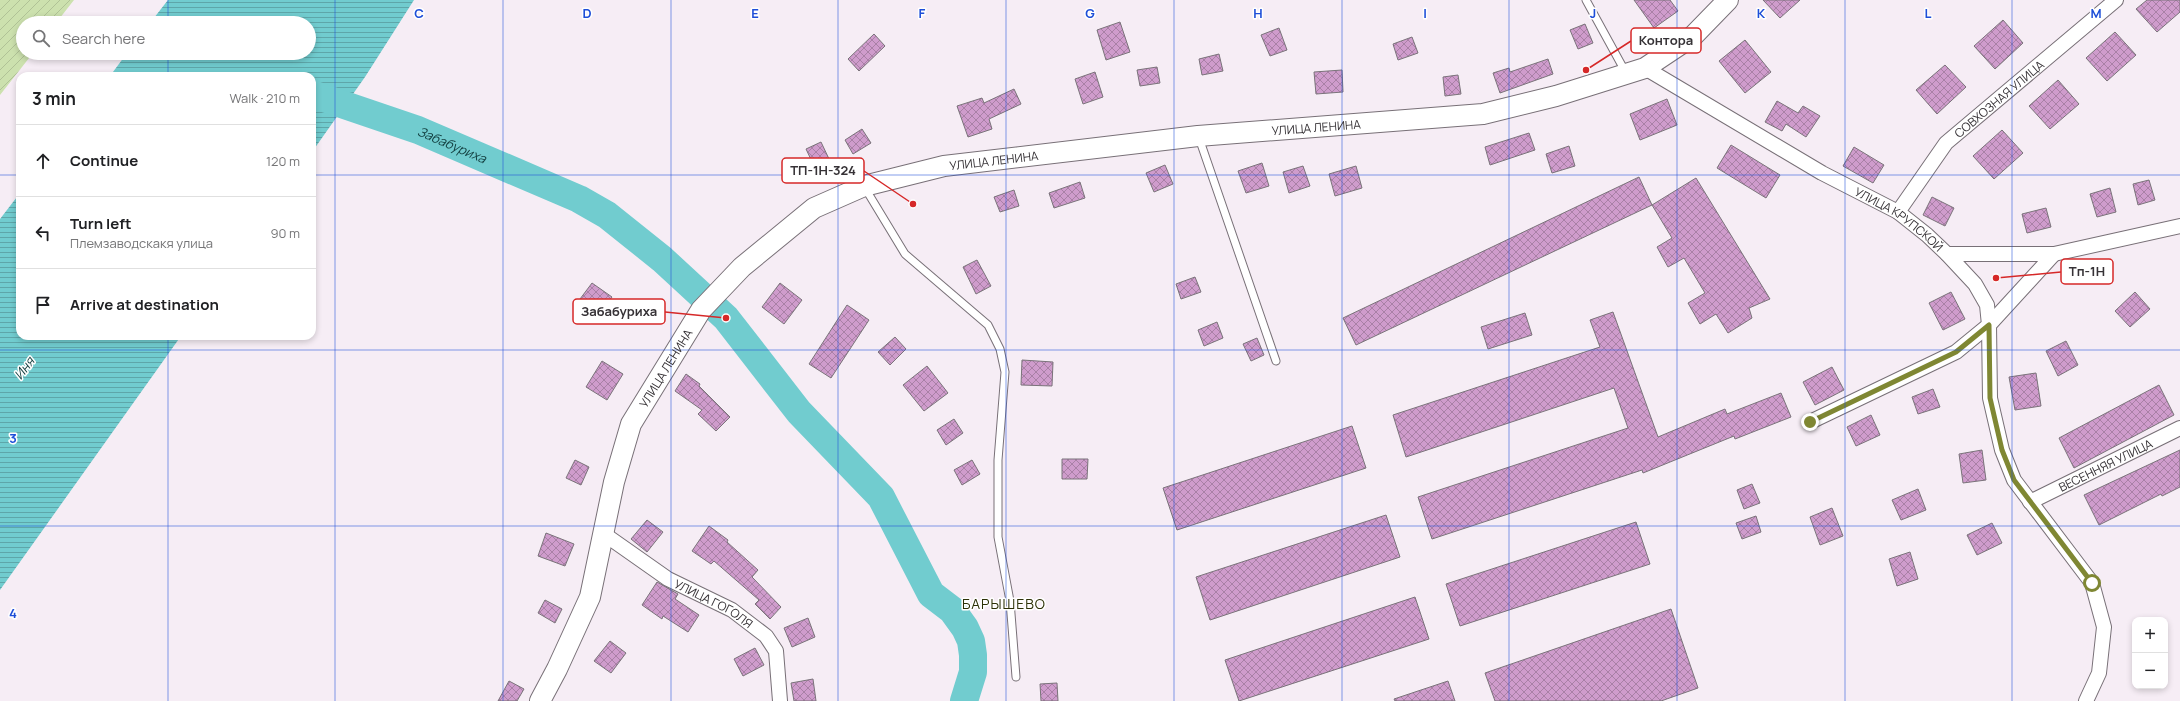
<!DOCTYPE html>
<html lang="en">
<head>
<meta charset="utf-8">
<style>
  :root { --surface:#fff; --page:#f2f2f2; --text:#202124; --muted:#757577; --line:#e0e0e0 }
  body { margin:0; font-family:Manrope,sans-serif; background:var(--page); color:var(--text) }
  .controls { position:absolute; right:12px; bottom:12px; display:grid; overflow:hidden; border-radius:8px; box-shadow:0 2px 6px #0003 }
  .controls button { width:36px; height:36px; display:grid; place-items:center; padding:0; border:0; border-bottom:1px solid var(--line); background:var(--surface); color:var(--text); font:20px sans-serif }
  .stop { position:absolute; width:12px; height:12px; margin:-9px; border:3px solid #7f8733; border-radius:50%; background:#fff }
  .stop.end { background:#7f8733; border-color:#fff; box-shadow:0 1px 4px #0008 }
  .list { margin:0; padding:0; list-style:none }
  h2 { display:flex; justify-content:space-between; align-items:center; height:52px; margin:0; padding:0 16px; font-size:17px }
  h2 small { font-size:13px; font-weight:400; color:var(--muted) }
  .list li { display:grid; grid-template-columns:26px 1fr auto; gap:12px; align-items:center; box-sizing:border-box; height:72px; padding:0 16px; border-top:1px solid var(--line) }
  .list b { display:block; font-size:15px; white-space:nowrap }
  .list p { margin:0; font-size:13px; white-space:nowrap; color:var(--muted) }
  .list em { font-size:13px; font-style:normal; color:var(--muted) }
  .icon { flex:none; width:22px; height:22px; fill:none; stroke:currentColor; stroke-width:2; stroke-linecap:round; stroke-linejoin:round }
  .map { position:relative; flex:none; width:2180px; height:701px; overflow:hidden }
  .search { position:absolute; background:var(--surface); box-shadow:0 2px 6px #0003; left:16px; top:16px; width:300px; height:44px; display:flex; align-items:center; gap:10px; box-sizing:border-box; padding:0 14px; border-radius:22px; color:var(--muted); font-size:15px }
  .panel { position:absolute; background:var(--surface); box-shadow:0 2px 6px #0003; left:16px; top:72px; width:300px; height:268px; border-radius:12px }
  .map>svg:first-child { display:block }
  .garden { fill:url(#garden-furrows) }
  .water { fill:url(#water-rules) }
  .lines { fill:none; stroke-linecap:round; stroke-linejoin:round }
  .river { stroke:#71cccf; stroke-width:28 }
  .building { fill:url(#building-cross-hatch); stroke:#7a737a }
  .service-casing { stroke:#787077; stroke-width:9 }
  .minor-casing { stroke:#787077; stroke-width:16 }
  .secondary-casing { stroke:#787077; stroke-width:22 }
  .service { stroke:#fff; stroke-width:7 }
  .minor { stroke:#fff; stroke-width:14 }
  .secondary { stroke:#fff; stroke-width:20 }
  .route { stroke:#7f8733; stroke-width:5 }
  .grid { fill:none; stroke:#1d4ed8; stroke-width:1; stroke-opacity:0.55 }
  .labels { text-anchor:middle; dominant-baseline:central; stroke-width:3; stroke-linejoin:round; paint-order:stroke }
  .street-label { font-size:12px; fill:#363236; stroke:#fff }
  .water-label { font-size:13px; font-style:italic; fill:#123e3f; stroke:#fff }
  .quarter-label { font-size:14px; letter-spacing:1px; fill:#2c3006; stroke:#fff }
  .grid-label { font-size:13px; text-anchor:middle; font-weight:bold; fill:#1d4ed8; stroke:#fff; stroke-width:3; stroke-linejoin:round; paint-order:stroke }
  .leader { fill:none; stroke:#d62828; stroke-width:1.5 }
  .callout-dot { fill:#d62828; stroke:#fff; stroke-width:1.5 }
  .callout { fill:#fff; stroke:#d62828; stroke-width:1.5 }
  .callout-label { font-size:13px; text-anchor:middle; font-weight:bold; fill:#363236 }
</style>
</head>
<body>
<div class="map">
<svg width="2180" height="701" viewBox="0 0 2180 701">
  <defs>
    <pattern id="garden-furrows" width="10" height="10" patternUnits="userSpaceOnUse"><rect width="10" height="10" fill="#cce1ae"/><path d="M-1 1l2-2M0 10L10 0M9 11l2-2" fill="none" stroke="#b0c296"/></pattern>
    <pattern id="water-rules" width="6" height="5" patternUnits="userSpaceOnUse"><rect width="6" height="5" fill="#71cccf"/><path d="M0 2.5h6" fill="none" stroke="#5ea6a9"/></pattern>
    <pattern id="building-cross-hatch" width="8" height="8" patternUnits="userSpaceOnUse"><rect width="8" height="8" fill="#cf9ccc"/><path d="M0 0l8 8M0 8l8-8" fill="none" stroke="#a980a6"/></pattern>
  </defs>
  <rect width="100%" height="100%" fill="#f6edf5"/>
  <!-- garden -->
  <path class="garden" d="M0 0H74L56 23H23V53H33L0 95Z"/>
  <!-- water -->
  <path class="water" d="M168 0H414L365 77 312 152V76H110L127 53H309V23H150Z
    M20 193V336H181L0 590V219Z"/>
  <g class="lines">
    <!-- river -->
    <path class="river" id="s1" d="M312 94 418 130 579 199 607 215 662 259 726 318 799 412 881 497 931 594 952 610 965 628 971 641 973 655V672L964 701"/>
  </g>
  <!-- building -->
  <path class="building" d="M1634 0H1670L1678 11 1654 28Z
    M1763 0H1800L1780 18Z
    M2147 0H2180V12L2157 32 2136 9Z
    M2003 20 2023 43 1995 69 1974 46Z
    M1120 22 1130 52 1106 60 1097 30Z
    M1585 24 1593 43 1578 49 1570 30Z
    M1279 28 1287 50 1270 56 1261 35Z
    M2115 32 2136 55 2107 81 2086 58Z
    M874 34 885 46 859 71 848 59Z
    M1412 37 1418 53 1398 60 1393 44Z
    M1745 40 1771 72 1745 93 1719 61Z
    M1219 54 1223 71 1202 75 1199 59Z
    M1548 59 1553 74 1500 93 1493 73 1509 68 1510 72Z
    M1945 65 1966 87 1937 114 1916 90Z
    M1157 67 1160 83 1140 86 1137 70Z
    M1342 70 1343 92 1316 94 1314 72Z
    M1095 72 1103 97 1083 104 1075 79Z
    M1458 75 1461 94 1445 96 1443 77Z
    M2058 80 2079 104 2050 129 2029 106Z
    M1014 89 1021 104 989 119 992 129 968 137 957 106 982 98 984 103Z
    M1667 99 1677 125 1640 140 1630 114Z
    M1777 101 1798 113 1803 106 1820 116 1806 137 1786 124 1782 131 1765 122Z
    M862 129 871 143 853 154 845 140Z
    M2002 130 2023 153 1994 179 1973 156Z
    M1529 133 1535 150 1490 165 1485 147Z
    M821 142 830 161 815 168 806 149Z
    M1731 145 1780 175 1766 198 1717 168Z
    M1569 146 1575 166 1552 173 1546 154Z
    M1854 147 1884 165 1873 183 1843 166Z
    M1262 163 1269 186 1246 193 1238 171Z
    M1165 165 1173 184 1154 192 1146 173Z
    M1303 166 1310 186 1289 193 1283 172Z
    M1356 166 1362 188 1335 196 1329 174Z
    M1639 177 1652 205 1356 345 1343 318Z
    M1696 178 1770 299 1749 308 1752 318 1728 333 1716 314 1700 324 1688 303 1705 293 1684 258 1668 267 1657 247 1672 238 1652 205Z
    M2149 180 2155 200 2138 205 2133 184Z
    M1080 182 1085 198 1054 208 1049 193Z
    M2110 188 2116 212 2097 217 2090 194Z
    M1014 190 1019 206 1000 212 994 197Z
    M1932 197 1954 208 1945 226 1923 215Z
    M2046 208 2051 227 2027 233 2022 214Z
    M977 260 991 286 976 294 963 267Z
    M1195 277 1201 292 1181 299 1176 284Z
    M592 283 612 297 600 313 580 299Z
    M780 283 802 300 784 324 762 307Z
    M1951 292 1965 319 1943 330 1929 303Z
    M2135 292 2150 309 2130 327 2115 311Z
    M847 305 869 320 831 378 809 364Z
    M1613 312 1658 437 1725 409 1727 414 1781 393 1791 417 1735 439 1734 436 1643 473 1642 470 1432 539 1418 497 1628 428 1614 388 1406 457 1393 415 1600 347 1590 320Z
    M1525 313 1532 335 1488 349 1481 327Z
    M1217 322 1223 338 1204 346 1198 330Z
    M895 337 906 349 890 365 878 352Z
    M1257 338 1264 355 1251 361 1243 344Z
    M2066 341 2078 365 2058 376 2046 351Z
    M1022 360 1053 362 1052 386 1021 385Z
    M602 361 623 374 607 400 586 387Z
    M927 366 948 393 924 411 903 385Z
    M1832 367 1844 390 1815 405 1803 382Z
    M2036 373 2041 406 2015 410 2009 377Z
    M686 374 700 384 699 386 730 417 716 431 698 414 702 410 675 391Z
    M2159 385 2174 415 2074 468 2059 438Z
    M1933 389 1940 407 1918 414 1912 397Z
    M1871 415 1880 435 1856 446 1847 427Z
    M954 419 963 433 946 445 937 430Z
    M1352 426 1366 468 1177 530 1163 488Z
    M1982 450 1986 480 1963 483 1959 454Z
    M2180 450V487L2162 496 2161 494 2099 525 2084 495Z
    M1062 459H1088L1087 479H1062Z
    M575 460 589 467 581 485 566 478Z
    M972 460 980 474 962 485 954 470Z
    M1752 484 1760 503 1744 509 1737 490Z
    M1918 489 1926 510 1901 520 1892 500Z
    M1832 508 1843 536 1820 545 1810 517Z
    M1386 515 1400 557 1210 620 1196 577Z
    M1756 516 1761 532 1742 539 1736 523Z
    M647 520 663 532 647 552 631 539Z
    M1636 522 1650 564 1460 626 1446 584Z
    M1992 523 2002 543 1977 555 1967 535Z
    M709 526 728 540 727 542 758 570 752 577 781 607 770 619 755 604 759 600 714 561 711 564 692 551Z
    M546 533 574 544 565 566 538 556Z
    M1910 552 1918 579 1897 586 1889 559Z
    M657 582 678 594 675 599 699 615 688 632 663 616 662 619 642 605Z
    M1415 597 1429 639 1239 701 1225 660Z
    M545 600 562 609 555 623 538 613Z
    M1671 609 1698 688 1661 701H1495L1485 673Z
    M808 618 815 637 792 647 784 628Z
    M610 641 626 653 611 673 594 661Z
    M755 648 764 665 743 676 734 659Z
    M813 679 816 701H794L791 683Z
    M509 681 524 689 517 701H498Z
    M1448 681 1455 701H1395L1394 699Z
    M1057 683 1058 701H1041L1040 684Z"/>
  <g class="lines">
    <!-- service casing -->
    <g class="service-casing">
      <path id="service" d="M1586 0 1626 73
        M1199 138 1276 361
        M865 188 905 254 988 325 1000 349 1005 372 998 460V537L1010 601 1016 677"/>
    </g>
    <!-- minor casing -->
    <g class="minor-casing">
      <g id="minor">
        <path id="s2" d="M1645 68 1822 173 1898 212 1927 235 1947 254H2054L2180 226"/>
        <path id="s3" d="M1898 212 1946 143 2116 0"/>
        <path d="M2054 254 1989 325 1990 398 2002 450 2014 480 2092 583 2104 627 2099 673 2086 701"/>
        <path d="M1810 422 1956 352 1989 325 1987 305 1975 284 1947 254"/>
        <path id="s4" d="M2030 502 2180 428"/>
        <path id="s5" d="M604 534 668 579 732 610 766 636 776 651 780 701"/>
      </g>
    </g>
    <!-- secondary casing -->
    <g class="secondary-casing">
      <g id="secondary">
        <path id="s6" d="M540 701 557 669 590 597 614 482 631 424 701 310 742 267 814 208 864 186 944 166 1198 136 1483 114 1556 96 1645 68 1693 36 1728 0"/>
      </g>
    </g>
    <!-- service -->
    <use href="#service" class="service"/>
    <!-- minor -->
    <use href="#minor" class="minor"/>
    <!-- secondary -->
    <use href="#secondary" class="secondary"/>
  </g>
  <g class="lines">
    <!-- route -->
    <path class="route" d="M1810 422 1956 352 1989 325 1990 398 2002 450 2014 480 2092 583"/>
  </g>
  <!-- grid -->
  <path class="grid" d="M168 0V23M335 0V701M503 0V701M671 0V701M838 0V701M1006 0V701M1174 0V701M1342 0V701M1509 0V701M1677 0V701M1845 0V701M2012 0V701M168 53V76M0 175H20M312 175H2180M168 336V701M0 350H2180M0 526H2180"/>
  <g class="labels">
    <!-- street labels -->
    <g class="street-label">
      <text stroke="none"><textPath href="#s3" startOffset="153">СОВХОЗНАЯ УЛИЦА</textPath></text>
      <text stroke="none"><textPath href="#s6" startOffset="1091">УЛИЦА ЛЕНИНА</textPath></text>
      <text stroke="none"><textPath href="#s6" startOffset="767">УЛИЦА ЛЕНИНА</textPath></text>
      <text stroke="none"><textPath href="#s2" startOffset="296">УЛИЦА КРУПСКОЙ</textPath></text>
      <text stroke="none"><textPath href="#s6" startOffset="359">УЛИЦА ЛЕНИНА</textPath></text>
      <text stroke="none"><textPath href="#s4" startOffset="84">ВЕСЕННЯЯ УЛИЦА</textPath></text>
      <text stroke="none"><textPath href="#s5" startOffset="130">УЛИЦА ГОГОЛЯ</textPath></text>
    </g>
    <!-- water labels -->
    <g class="water-label">
      <text stroke="none"><textPath href="#s1" startOffset="149">Забабуриха</textPath></text>
      <text transform="translate(24 368) rotate(-53)">Иня</text>
    </g>
    <!-- quarter labels -->
    <g class="quarter-label">
      <text x="1004" y="603">БАРЫШЕВО</text>
    </g>
  </g>
  <g class="grid-label">
    <text x="419" y="18">C</text>
    <text x="587" y="18">D</text>
    <text x="755" y="18">E</text>
    <text x="922" y="18">F</text>
    <text x="1090" y="18">G</text>
    <text x="1258" y="18">H</text>
    <text x="1425" y="18">I</text>
    <text x="1593" y="18">J</text>
    <text x="1761" y="18">K</text>
    <text x="1928" y="18">L</text>
    <text x="2096" y="18">M</text>
    <text x="13" y="443">3</text>
    <text x="13" y="618">4</text>
  </g>
  <!-- callouts -->
  <path class="leader" d="M1586 70L1631 41M913 204L864 171M1996 278L2061 272M726 318L665 312"/>
  <g class="callout-dot">
    <circle cx="1586" cy="70" r="4"/>
    <circle cx="913" cy="204" r="4"/>
    <circle cx="1996" cy="278" r="4"/>
    <circle cx="726" cy="318" r="4"/>
  </g>
  <g class="callout">
    <rect x="1631" y="28" width="70" height="25" rx="4"/>
    <rect x="782" y="158" width="82" height="25" rx="4"/>
    <rect x="2061" y="259" width="52" height="25" rx="4"/>
    <rect x="573" y="299" width="92" height="25" rx="4"/>
  </g>
  <g class="callout-label">
    <text x="1666" y="45">Контора</text>
    <text x="823" y="175">ТП-1Н-324</text>
    <text x="2087" y="276">Тп-1Н</text>
    <text x="619" y="316">Забабуриха</text>
  </g>
</svg>
<div class="controls">
<button>+</button>
<button>−</button>
</div>
<div class="stop" style="left:2092px;top:583px"></div>
<div class="stop end" style="left:1810px;top:422px"></div>
<div class="search"><svg class="icon" aria-label="search" viewBox="0 0 24 24"><circle cx="10" cy="10" r="6"/><path d="M15 15l6 6"/></svg>Search here</div>
<section class="panel">
<h2>3 min<small>Walk · 210 m</small></h2>
<ul class="list">
<li><svg class="icon" aria-label="ahead" viewBox="0 0 24 24"><path d="M12 20V5M6 11l6-6 6 6"/></svg><div><b>Continue</b></div><em>120 m</em></li>
<li><svg class="icon" aria-label="left" viewBox="0 0 24 24"><path d="M17 20v-9H6M10 6l-5 5 5 5"/></svg><div><b>Turn left</b><p>Племзаводскакя улица</p></div><em>90 m</em></li>
<li><svg class="icon" aria-label="arrive" viewBox="0 0 24 24"><path d="M6 21V4h12l-3 4 3 4H6"/></svg><div><b>Arrive at destination</b></div></li>
</ul>
</section>
</div>
</body>
</html>
